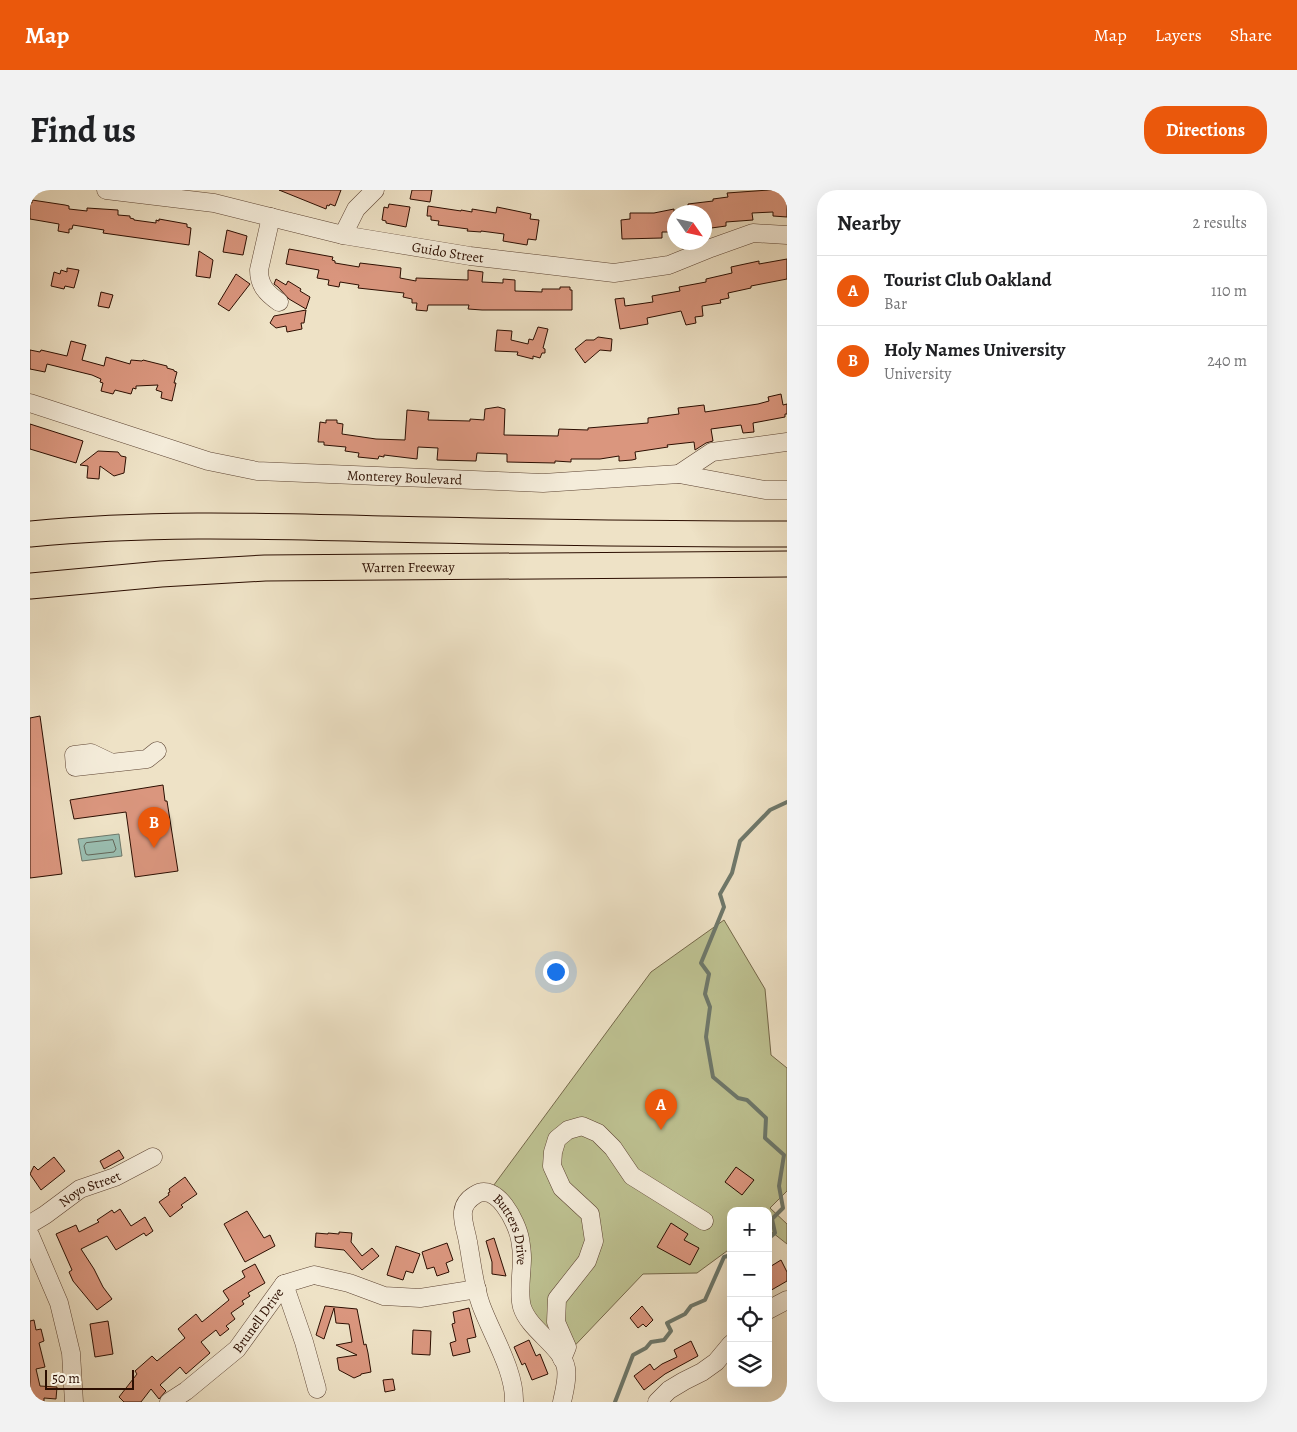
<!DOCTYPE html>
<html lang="en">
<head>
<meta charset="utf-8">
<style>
  :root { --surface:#fff; --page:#f2f2f2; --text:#202124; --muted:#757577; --line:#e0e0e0; --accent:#ea580c }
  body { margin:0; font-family:Alegreya,serif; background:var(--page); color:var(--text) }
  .controls { position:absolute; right:15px; bottom:15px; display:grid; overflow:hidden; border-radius:10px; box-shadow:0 5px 20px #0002 }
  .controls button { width:45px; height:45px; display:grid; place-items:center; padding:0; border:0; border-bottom:1px solid var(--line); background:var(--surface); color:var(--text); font:25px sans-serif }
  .compass { position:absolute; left:637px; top:15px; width:45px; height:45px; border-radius:50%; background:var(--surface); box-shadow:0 5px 20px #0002; rotate:124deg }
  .scale { position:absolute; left:15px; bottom:12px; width:89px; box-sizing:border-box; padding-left:5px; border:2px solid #2c0e01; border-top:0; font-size:14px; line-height:18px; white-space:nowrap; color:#2c0e01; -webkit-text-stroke:4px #f4ecda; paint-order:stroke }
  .you { position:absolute; left:525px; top:781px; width:18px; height:18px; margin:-12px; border:4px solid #fff; border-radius:50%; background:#1a73e8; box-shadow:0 0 0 8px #1a73e833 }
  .badge { display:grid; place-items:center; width:32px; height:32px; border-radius:50%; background:var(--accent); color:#fff; font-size:16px; font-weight:700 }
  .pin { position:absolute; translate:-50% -41px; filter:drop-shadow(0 1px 2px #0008) }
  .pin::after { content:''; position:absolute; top:26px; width:18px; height:15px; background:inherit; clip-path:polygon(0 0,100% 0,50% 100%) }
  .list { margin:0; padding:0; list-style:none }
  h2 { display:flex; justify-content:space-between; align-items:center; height:65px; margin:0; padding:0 20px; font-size:21px }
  h2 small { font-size:16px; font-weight:400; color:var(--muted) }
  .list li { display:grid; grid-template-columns:32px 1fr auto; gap:15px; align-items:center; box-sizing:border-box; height:70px; padding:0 20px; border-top:1px solid var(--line) }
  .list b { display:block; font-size:19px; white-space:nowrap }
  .list p { margin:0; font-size:16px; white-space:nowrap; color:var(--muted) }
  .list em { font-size:16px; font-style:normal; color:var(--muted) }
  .icon { flex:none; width:28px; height:28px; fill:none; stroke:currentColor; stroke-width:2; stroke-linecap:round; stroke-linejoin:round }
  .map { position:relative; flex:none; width:757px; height:1212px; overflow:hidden; border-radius:20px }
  header { display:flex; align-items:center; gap:30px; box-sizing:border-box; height:70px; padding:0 25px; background:var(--accent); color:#fff }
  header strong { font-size:24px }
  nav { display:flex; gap:28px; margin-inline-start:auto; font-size:18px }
  .intro { display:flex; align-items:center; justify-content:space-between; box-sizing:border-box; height:120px; padding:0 30px }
  h1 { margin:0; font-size:35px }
  .button { padding:12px 22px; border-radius:20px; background:var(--accent); color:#fff; font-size:18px; font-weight:700 }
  main { display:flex; gap:30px; padding:0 30px }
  aside { flex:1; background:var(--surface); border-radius:20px; box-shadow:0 5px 20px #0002 }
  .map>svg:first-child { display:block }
  .green { fill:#bec292; stroke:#75684a }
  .water { fill:#9abeb1; stroke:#6e786b }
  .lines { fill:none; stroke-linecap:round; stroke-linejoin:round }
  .shore { stroke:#636659; stroke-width:1 }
  .stream { stroke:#6e786b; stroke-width:4 }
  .building { fill:#da967e; stroke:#2c0e01 }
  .minor-casing { stroke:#5c4332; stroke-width:19 }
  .highway-casing { stroke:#2c0e01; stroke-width:27 }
  .minor { stroke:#f4ecda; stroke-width:18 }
  .highway { stroke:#eee2c6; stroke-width:25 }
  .labels { text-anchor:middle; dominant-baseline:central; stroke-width:5; stroke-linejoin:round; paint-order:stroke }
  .street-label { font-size:14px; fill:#2c0e01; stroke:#f4ecda }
</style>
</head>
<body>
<header>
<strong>Map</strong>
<nav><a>Map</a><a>Layers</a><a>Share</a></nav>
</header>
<div class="intro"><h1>Find us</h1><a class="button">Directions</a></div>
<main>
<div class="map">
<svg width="757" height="1212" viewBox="0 0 757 1212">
  <rect width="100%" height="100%" fill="#eee2c6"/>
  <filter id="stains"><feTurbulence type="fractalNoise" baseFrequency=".004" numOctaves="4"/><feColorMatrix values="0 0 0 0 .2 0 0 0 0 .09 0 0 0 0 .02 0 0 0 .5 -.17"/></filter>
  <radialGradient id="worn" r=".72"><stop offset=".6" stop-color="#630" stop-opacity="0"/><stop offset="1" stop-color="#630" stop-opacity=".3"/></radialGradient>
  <!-- green -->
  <path class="green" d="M694 730 735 799 741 865 757 878V1001L740 1018 757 1034V1054L738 1039V1021H701V1058L667 1083 613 1084 532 1169 497 1127 488 1041 458 1003 621 782Z"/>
  <!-- water -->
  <path class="water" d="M89 644 92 666 52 671 48 649Z"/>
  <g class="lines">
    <!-- shore -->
    <path class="shore" d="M83 650 86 659 84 662 58 665 56 664 54 656 56 653Z"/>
    <!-- stream -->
    <path class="stream" d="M738 1049 745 1043 742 1029 753 1018 749 996 754 965 735 948 736 928 717 910 708 908 683 887 676 847 680 817 675 804 679 784 671 773 694 717 690 704 702 683 710 651 740 620 757 612
      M585 1212 603 1165 616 1158 621 1152 634 1150 641 1141 637 1133 655 1124 661 1116 675 1110 694 1067 701 1065"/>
  </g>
  <!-- building -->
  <path class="building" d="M249 0H311L305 16 300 14 299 16 297 15 296 19Z
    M382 0H402L400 12 380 9Z
    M739 0H757V27L743 26V22L722 23 723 30 696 32V36L674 39V22H658V14L683 11V9L698 7 697 3Z
    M2 10 35 15 39 16V19L57 21V18L88 20V25L100 26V28L104 29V30L126 33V30L129 31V29L157 34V37L161 38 159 55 73 43 74 40 43 35 42 39H39V43L28 41 29 34 0 29V13H2Z
    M359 14 380 17 376 37 356 33V31L352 30 354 17 358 18Z
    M398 16 431 21V20L442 22V19L466 23 467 17 501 24 500 29 509 30 506 50 498 49 497 55 473 51 474 44 451 41V42L437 41 438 39 408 35 409 31 401 30V26H397Z
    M644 19V42H632V48L592 49 591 30 600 29V23H624Z
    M197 40 217 46 213 65 193 62Z
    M259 59 303 67 302 70 305 71V73L329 77 330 73 371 78 370 88 386 91V88L438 90V80L453 82 452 92 473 93V89L485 90V101L512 102V99H530V97H540V100H542V120H452L438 119 439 115H398L397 121 386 120 387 113H382V109L373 107 374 103 328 98 329 95 310 92 309 97 298 95 299 90 287 88 289 80 256 74Z
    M169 61 183 70 180 88 166 86Z
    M757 69V89L721 96V98L698 103 699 108 690 110 691 113 672 116 673 126 665 127 666 133 656 135 651 121 617 128 618 134 590 139 585 109 594 108 595 116 623 112 622 106 650 101 649 97 676 92V89L702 83 701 77 729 71V74Z
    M37 78 49 80 44 98 35 96 34 99 21 96 24 82 30 84 31 80 37 82Z
    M206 84 220 94 199 121 188 114Z
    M246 89 256 95 258 91 271 99 270 101 280 107 276 119 259 109 248 97 244 94Z
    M71 102 83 105 79 118 68 116Z
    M276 120 274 133H271L272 139 257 142 256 136 246 138 240 133 244 126Z
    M508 137 518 139 513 158 515 159V163H512L510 168 503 166V169L487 165 488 162 465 161 467 140 482 141 481 150 498 154 499 149 503 150Z
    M568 147 582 149 581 161 570 160 555 173 545 159 556 150H564Z
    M41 151 56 155 52 170 74 176 76 167 100 174 101 170 112 171 113 170 137 176V178L144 180V181L147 182 144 193H146L142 211 131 208 132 202 126 200 128 195 106 196V199L103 198 101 204 85 200 83 204 71 201 73 193 70 192 71 189 62 185 17 174 15 182 0 179V160L10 162 11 160 37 166Z
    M751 204 753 215 757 214V224H755V227L723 233 724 242 713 243 711 235 681 239 683 251 676 253 665 260 664 252 637 255 638 257 605 262 606 269 602 270 589 271V266L570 269H541V272L525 271V273L477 272V264L447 263 446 271 407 270 408 258 388 257 387 269 354 265V267L349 266 348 269 328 267 329 263 315 261 316 257 294 255V252H288L290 232 296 233V230H307V233L313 234 312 244 346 249 375 250 377 220 399 222 398 230 440 231V229L454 230 455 219 468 217 475 219 474 245 528 246 529 239 558 240V238L618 233V228L649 224 648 218 674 215 675 222 728 214 739 211 738 207Z
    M0 234 53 251 46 273 0 259Z
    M68 261 88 262 91 266 96 267 94 283 84 286 70 276 69 289 57 288 58 276 50 275Z
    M10 526 32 684 0 688V528Z
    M133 595 135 611H137L148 681 105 687 96 622 44 629 40 610Z
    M89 960 94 968 74 979 70 971Z
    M24 967 35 981 11 1000 0 984 4 976 8 980Z
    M706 977 724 990 712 1005 695 992Z
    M155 987 167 1004 151 1015 153 1017 140 1027 129 1012 139 1005 138 1003 140 1002 139 999Z
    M90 1019 101 1036 115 1027 123 1041 116 1046 114 1043 86 1060 77 1046 51 1059 64 1079 73 1097 82 1109 67 1120 43 1091 39 1082 42 1080 26 1044 46 1035 49 1042 69 1032 67 1030 82 1020 84 1023Z
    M217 1021 234 1048 240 1045 245 1056 215 1072 194 1034Z
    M641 1033 658 1044 654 1050 669 1058 660 1075 627 1057Z
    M309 1042 322 1043 321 1052 332 1066 342 1058 349 1066 332 1080 314 1060 285 1057 286 1043 298 1044V1043L309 1044Z
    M464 1048 476 1086 462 1084V1072L456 1051Z
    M417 1053 423 1070 416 1073 419 1082 407 1086 404 1077 397 1079 392 1062Z
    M366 1056 390 1064 383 1083 376 1081 373 1090 357 1085Z
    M751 1070 757 1082V1091L738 1102V1078Z
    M225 1074 235 1093 218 1103 220 1106 212 1111 214 1114 201 1123 205 1129 196 1136 199 1139 190 1146 186 1140 171 1152 180 1163 156 1184 150 1177 130 1195 136 1201 129 1209 121 1199 111 1212H94L89 1207 107 1184 105 1181 122 1166 127 1171 155 1148 148 1139 166 1124 172 1132 199 1110 193 1101 215 1087 212 1081Z
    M295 1116 327 1119 334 1155 336 1154 338 1163 341 1182 331 1184V1185L324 1188 309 1180 307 1168 327 1165 306 1155 322 1152 319 1134 306 1133 304 1118 294 1149 286 1145Z
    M612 1116 623 1130 616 1137 613 1134 608 1138 600 1128Z
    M439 1118 446 1147 437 1149 440 1162 423 1166 420 1153 426 1151 422 1134 425 1133 423 1122Z
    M4 1130 6 1140 11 1139 14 1151 9 1153 15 1177 6 1179 10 1196 27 1197 26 1209 14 1208V1212H0V1131Z
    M78 1131 83 1164 65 1167 60 1134Z
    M383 1140 401 1141 400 1165 382 1164Z
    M499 1150 506 1166 510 1164 518 1184 502 1190 495 1173 492 1175 484 1157Z
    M661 1151 668 1166 635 1184 614 1200 604 1186 620 1174 624 1180 632 1174 647 1167 644 1160Z
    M363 1189 365 1200 355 1202 353 1190Z"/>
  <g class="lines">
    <!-- minor casing -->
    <g class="minor-casing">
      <g id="minor">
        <path id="s1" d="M76 0 184 13 313 45 440 66 584 83 639 75 681 58 723 43 757 45"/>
        <path d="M241 27 229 80C229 95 236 103 249 112"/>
        <path d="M313 45 326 19 345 0"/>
        <path id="s2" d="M0 213 178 271 227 281 513 293 649 284 735 300H757"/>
        <path d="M649 284 682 262 757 252"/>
        <path d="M82 573 61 563 44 565 45 577 117 569 127 561"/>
        <path id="s3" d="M0 1034 15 1025 50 999 85 987 123 967"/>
        <path d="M0 1045 29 1113 41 1163 44 1212"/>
        <path d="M254 1094 274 1152 287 1199"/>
        <path d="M738 1120 757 1110"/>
        <path d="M532 1169 537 1157 526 1132 527 1109 557 1071 564 1051 560 1024 532 998 522 976 523 962 527 949 538 940 552 936 568 943 583 958 602 986 674 1031"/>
        <path id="s4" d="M139 1212 156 1201 207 1159 254 1094 284 1085 319 1093 354 1106 390 1108 447 1099"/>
        <path id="s5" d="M484 1212C485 1181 462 1145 451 1115 444 1096 442 1073 438 1052 435 1034 425 1017 445 1005 467 991 487 1033 490 1049 491 1055 492 1061 492 1068 492 1082 488 1104 492 1117 499 1140 532 1156 536 1178 538 1189 534 1202 532 1212"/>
        <path d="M627 1212 639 1200 654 1191 672 1182 686 1172 701 1154"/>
      </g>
    </g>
    <!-- highway casing -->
    <g class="highway-casing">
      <g id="highway">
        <path d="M0 344C119 332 238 336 357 339 491 342 624 344 757 344"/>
        <path id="s6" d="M0 396 131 384 235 378 757 374"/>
      </g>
    </g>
    <!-- minor -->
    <use href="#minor" class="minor"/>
    <!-- highway -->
    <use href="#highway" class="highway"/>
  </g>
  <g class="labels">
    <!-- street labels -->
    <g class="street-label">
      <text stroke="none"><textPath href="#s1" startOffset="348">Guido Street</textPath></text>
      <text stroke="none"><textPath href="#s2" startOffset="385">Monterey Boulevard</textPath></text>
      <text stroke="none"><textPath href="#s6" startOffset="379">Warren Freeway</textPath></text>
      <text stroke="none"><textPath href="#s3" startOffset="70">Noyo Street</textPath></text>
      <text stroke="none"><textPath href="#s5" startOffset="280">Butters Drive</textPath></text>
      <text stroke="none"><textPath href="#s4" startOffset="122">Brunell Drive</textPath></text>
    </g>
  </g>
  <rect width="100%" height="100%" filter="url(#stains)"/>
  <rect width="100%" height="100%" fill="url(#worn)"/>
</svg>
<div class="controls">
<button>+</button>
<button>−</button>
<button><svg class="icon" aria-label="locate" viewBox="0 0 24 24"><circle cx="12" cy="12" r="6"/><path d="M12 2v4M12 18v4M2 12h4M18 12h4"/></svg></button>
<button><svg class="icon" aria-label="layers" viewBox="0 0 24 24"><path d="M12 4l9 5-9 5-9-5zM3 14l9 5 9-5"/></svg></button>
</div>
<svg class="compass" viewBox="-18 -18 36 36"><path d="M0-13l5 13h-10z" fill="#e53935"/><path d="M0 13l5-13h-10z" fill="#757577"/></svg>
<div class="scale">50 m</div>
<div class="you"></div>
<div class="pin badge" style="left:631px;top:940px">A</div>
<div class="pin badge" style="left:124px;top:658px">B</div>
</div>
<aside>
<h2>Nearby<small>2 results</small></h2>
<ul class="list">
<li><span class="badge">A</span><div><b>Tourist Club Oakland</b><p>Bar</p></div><em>110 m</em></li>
<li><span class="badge">B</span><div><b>Holy Names University</b><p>University</p></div><em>240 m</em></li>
</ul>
</aside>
</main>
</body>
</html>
